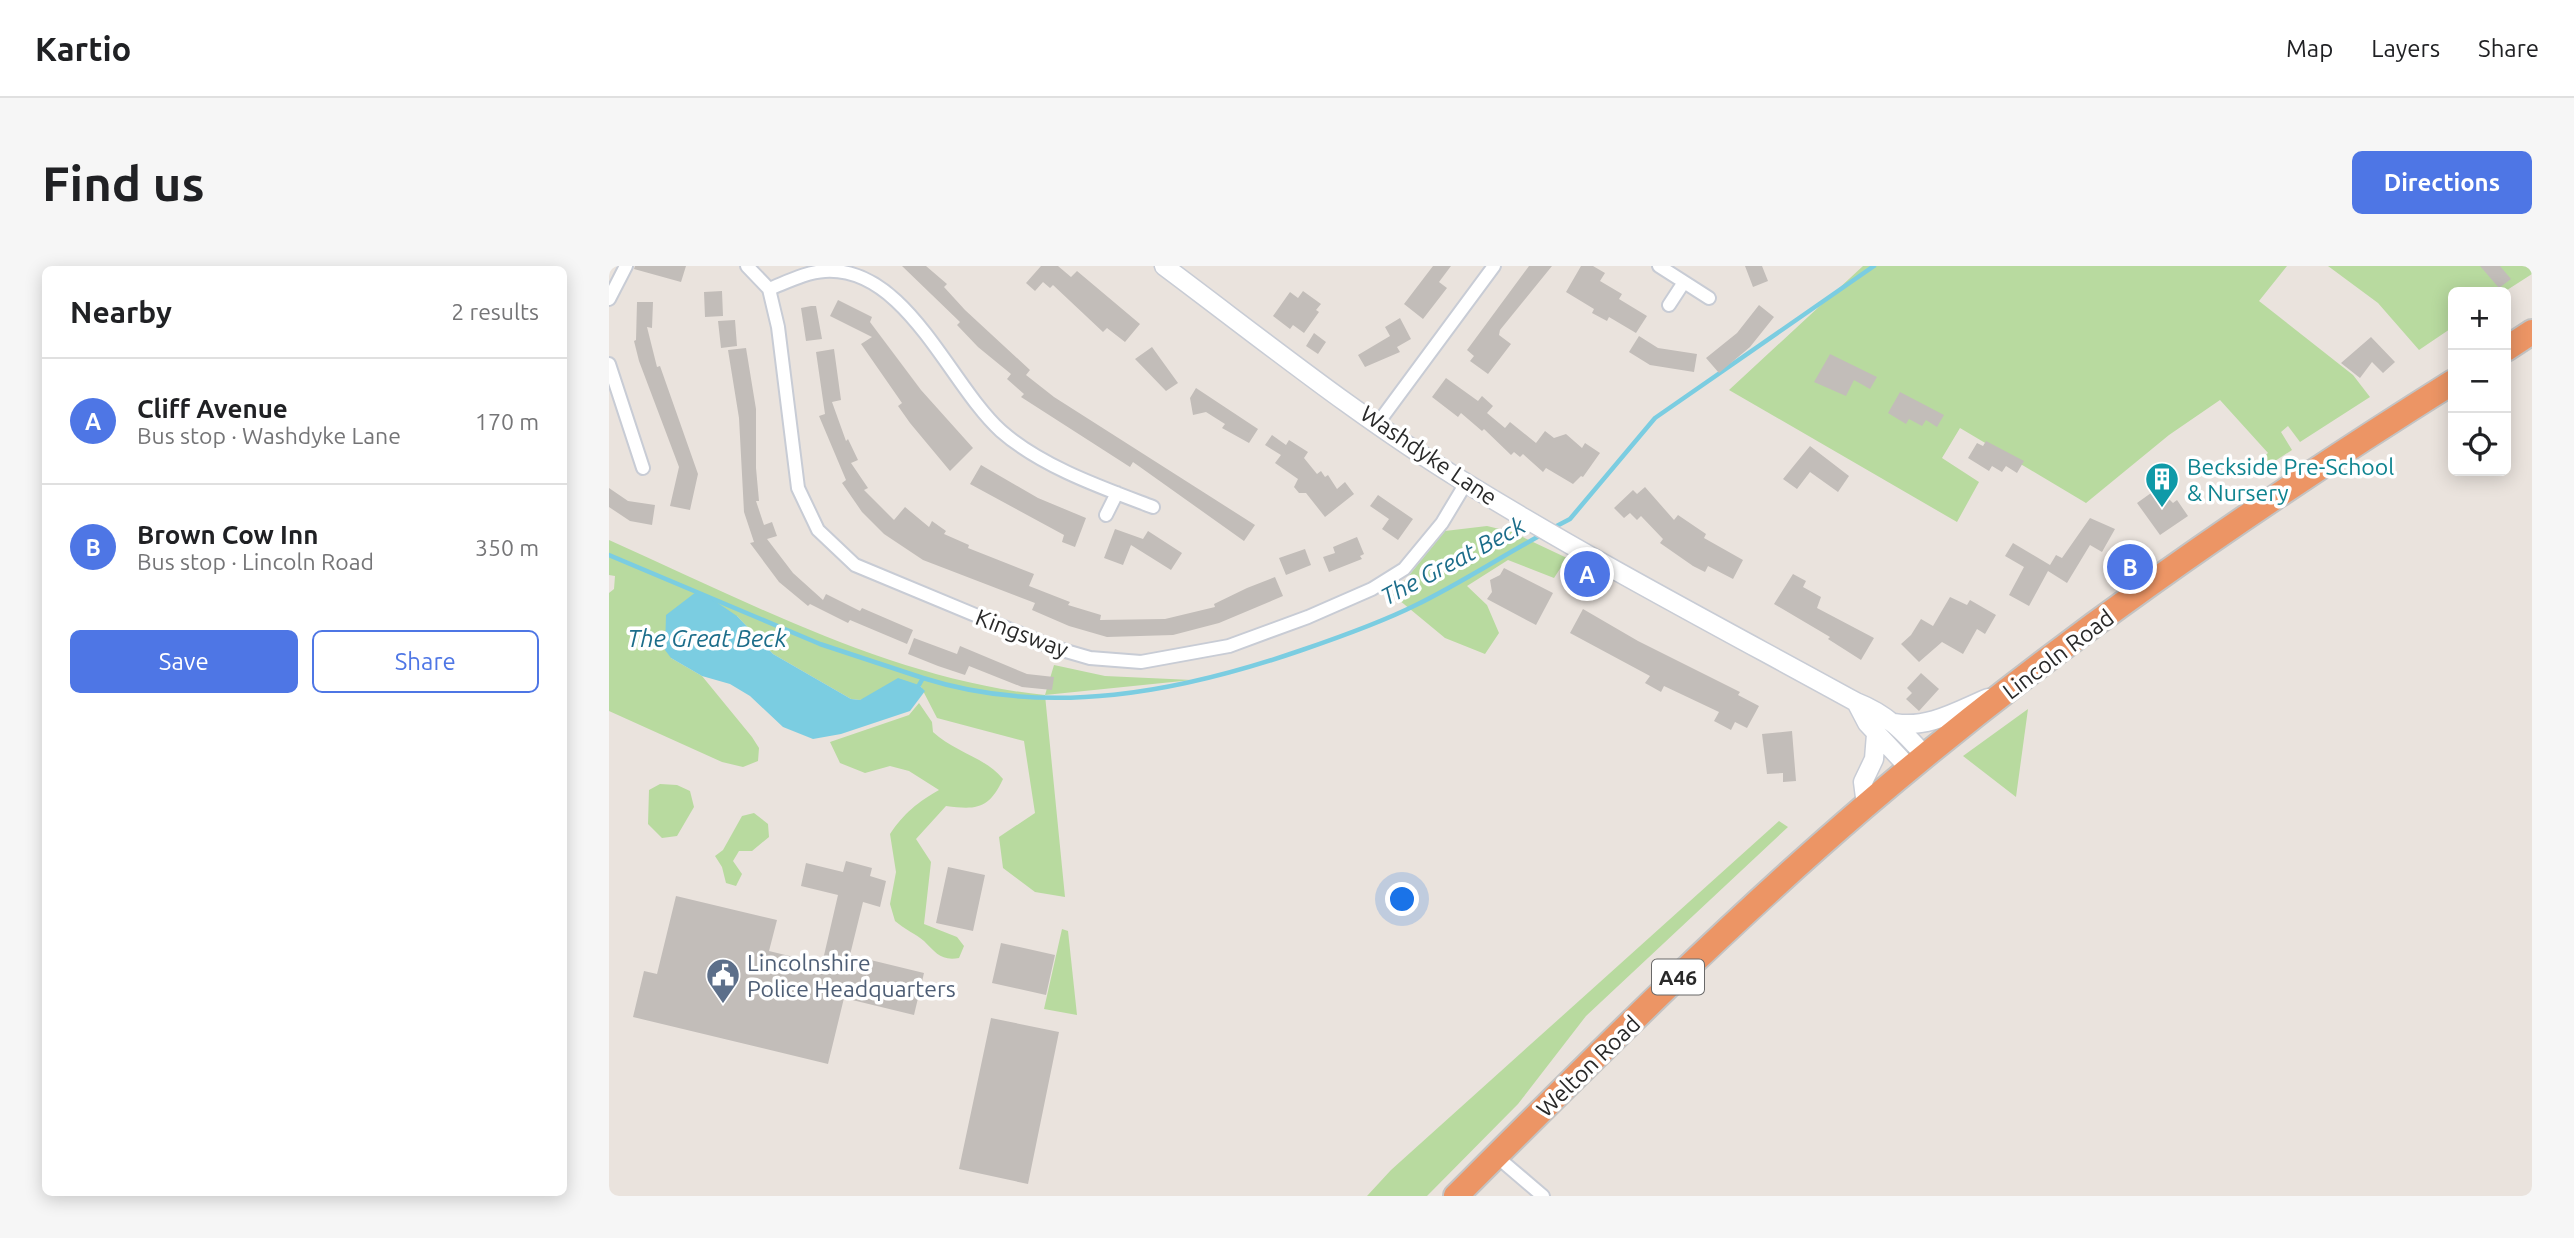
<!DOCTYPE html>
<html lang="en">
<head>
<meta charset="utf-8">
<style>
  :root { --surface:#fff; --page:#f6f6f6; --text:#202124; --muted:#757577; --line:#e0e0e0; --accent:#4e76e5 }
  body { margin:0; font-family:Ubuntu,sans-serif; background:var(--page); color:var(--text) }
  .controls { position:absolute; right:21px; top:21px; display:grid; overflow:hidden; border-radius:10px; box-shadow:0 4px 18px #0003 }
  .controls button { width:63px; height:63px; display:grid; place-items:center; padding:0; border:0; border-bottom:2px solid var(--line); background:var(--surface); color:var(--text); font:35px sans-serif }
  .you { position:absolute; left:794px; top:634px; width:24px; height:24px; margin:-18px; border:5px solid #fff; border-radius:50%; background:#1a73e8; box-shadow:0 0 0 10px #1a73e833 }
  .badge { display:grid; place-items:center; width:46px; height:46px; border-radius:50%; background:var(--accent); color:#fff; font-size:23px; font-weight:700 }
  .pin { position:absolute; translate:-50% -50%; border:4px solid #fff; box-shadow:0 2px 7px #0006 }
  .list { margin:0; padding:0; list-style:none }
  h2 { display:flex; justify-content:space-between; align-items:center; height:91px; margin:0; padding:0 28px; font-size:30px }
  h2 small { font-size:23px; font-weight:400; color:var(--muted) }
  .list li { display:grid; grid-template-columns:46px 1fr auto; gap:21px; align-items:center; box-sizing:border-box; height:126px; padding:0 28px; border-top:2px solid var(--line) }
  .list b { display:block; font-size:26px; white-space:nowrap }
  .list p { margin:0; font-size:23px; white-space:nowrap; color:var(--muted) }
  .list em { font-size:23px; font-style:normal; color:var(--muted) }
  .actions { display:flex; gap:14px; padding:21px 28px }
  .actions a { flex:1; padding:16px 0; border:2px solid var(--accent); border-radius:10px; text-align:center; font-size:24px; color:var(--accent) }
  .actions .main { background:var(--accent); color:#fff }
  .icon { flex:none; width:38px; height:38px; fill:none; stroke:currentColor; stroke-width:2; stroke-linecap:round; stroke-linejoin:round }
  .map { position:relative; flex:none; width:1923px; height:930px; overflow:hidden; border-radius:10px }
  header { display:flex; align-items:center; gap:42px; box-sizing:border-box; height:98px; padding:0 35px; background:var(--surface); border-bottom:2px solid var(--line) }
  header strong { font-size:33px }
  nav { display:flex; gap:38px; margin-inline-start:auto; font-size:24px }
  .intro { display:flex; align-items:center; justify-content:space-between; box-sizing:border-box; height:168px; padding:0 42px }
  h1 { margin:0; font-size:49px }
  .button { padding:18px 32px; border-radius:10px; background:var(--accent); color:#fff; font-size:24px; font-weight:700 }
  main { display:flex; gap:42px; padding:0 42px }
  aside { flex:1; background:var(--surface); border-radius:10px; box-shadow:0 4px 18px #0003 }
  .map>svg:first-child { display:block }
  .green { fill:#b8da9f }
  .water { fill:#7bcde1 }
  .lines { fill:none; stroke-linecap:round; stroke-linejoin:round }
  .stream { stroke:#7bcde1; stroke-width:4.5 }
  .building { fill:#c2bdb9 }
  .street-casing { stroke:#c8ccd5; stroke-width:16 }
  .secondary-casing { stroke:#c8ccd5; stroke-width:21 }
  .highway-casing { stroke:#c3c3c3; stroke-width:28 }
  .street { stroke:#fff; stroke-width:12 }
  .secondary { stroke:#fff; stroke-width:18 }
  .highway { stroke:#ec9565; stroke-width:24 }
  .labels { text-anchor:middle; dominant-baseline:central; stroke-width:7; stroke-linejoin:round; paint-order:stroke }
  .shield { fill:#fff; stroke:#696969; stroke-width:2 }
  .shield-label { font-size:21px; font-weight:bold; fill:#292929 }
  .street-label { font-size:23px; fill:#292929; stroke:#fff }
  .culture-label { font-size:23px; fill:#0d838f; stroke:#fff; text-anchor:start }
  .service-label { font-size:23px; fill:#4e5e75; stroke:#fff; text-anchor:start }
  .water-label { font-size:24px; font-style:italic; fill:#1c6d8a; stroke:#fff }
</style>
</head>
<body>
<header>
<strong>Kartio</strong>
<nav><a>Map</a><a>Layers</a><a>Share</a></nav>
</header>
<div class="intro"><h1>Find us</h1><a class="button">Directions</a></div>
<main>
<aside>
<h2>Nearby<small>2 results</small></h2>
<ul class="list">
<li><span class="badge">A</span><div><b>Cliff Avenue</b><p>Bus stop · Washdyke Lane</p></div><em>170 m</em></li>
<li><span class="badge">B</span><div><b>Brown Cow Inn</b><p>Bus stop · Lincoln Road</p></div><em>350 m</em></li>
</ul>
<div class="actions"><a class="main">Save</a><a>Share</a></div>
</aside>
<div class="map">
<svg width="1923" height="930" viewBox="0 0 1923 930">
  <rect width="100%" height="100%" fill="#eae3dd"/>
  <!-- green -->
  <path class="green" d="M1254 0H1678L1650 35 1744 109 1761 131 1691 176 1679 160 1672 166 1683 184 1640 212 1636 205 1659 187 1611 134 1560 169 1477 237 1351 162 1333 192 1370 216 1348 256 1120 124Z
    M1719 0H1923V8L1895 26H1844V61L1810 84 1769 37Z
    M878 260 903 266 958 292 945 312 899 294 858 320 878 339 890 367 876 388 836 372 784 329 836 265Z
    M0 274C137 335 285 414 436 429L445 399 496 410 583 414 436 429 456 631 426 626 394 602 390 571 426 547 415 475 328 452 311 419 251 434 242 433 164 388 128 350 62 392 93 410 143 471 150 482 149 495 134 501 113 496 0 445V327L5 323 6 310 0 309Z
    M310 437 323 456 324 466C345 486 376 491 394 513 380 543 368 544 337 540L307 573 322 596 315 658 348 671 355 680 350 692C332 695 327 687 315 675 307 668 295 663 286 655L281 638 287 606 281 568C295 547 309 536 330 524L300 505 281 500 256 507 231 497 221 476 300 449Z
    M1419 443 1407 531 1354 490Z
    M51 518 68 519 81 525 85 541 68 570 53 572 39 558 40 524Z
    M145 547 159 558 160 571 143 585H130L124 595 133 608 127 620 117 617 113 601 106 590 114 584 133 550Z
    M1170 555 1179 561 977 750 909 838 818 930H758L782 904Z
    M453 663 459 665 468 749 435 743Z"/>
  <!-- water -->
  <path class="water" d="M87 326 94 327 128 350 164 388 242 433 251 434 289 412 310 419 316 425 301 445 232 468 204 473 174 461 141 430 121 418 93 410 62 392 56 384 57 349Z"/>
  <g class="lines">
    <!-- stream -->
    <path class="stream" d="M942 263 961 253 1046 152 1265 0
      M0 289 211 378 314 412
      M310 419 314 412C440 452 571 426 693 384 731 371 771 357 807 339 850 318 890 292 932 269"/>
  </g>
  <!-- building -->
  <path class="building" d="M26 0H77L72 16 25 3Z
    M293 0H317L338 18 335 21 356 44 421 104 417 109 445 131 646 259 635 275 524 196 521 201 412 131 415 128 398 113 402 108 369 81 348 59 351 56Z
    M432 0H449L462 11 468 5 531 58 516 76 498 62 494 66 444 19 441 22 434 16 426 25 417 17Z
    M824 0H842L830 16 838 22 814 53 795 38Z
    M920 0H943L891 64 890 69 902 78 879 108 861 95 865 90 858 84Z
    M972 0H984L996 7 991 15 1013 28 1010 33 1038 50 1027 67 1000 51 998 55 983 47 985 43 957 26Z
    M1136 0H1153L1159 15 1144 21Z
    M1871 0H1891L1902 13 1890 22Z
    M113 25 114 50 96 51 95 26Z
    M694 25 712 38 707 44 710 46 695 67 684 59 681 63 664 50 681 26 689 32Z
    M229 34 263 51 261 56 312 124 364 182 341 205 301 157 289 140 293 137 252 78 263 71 221 50Z
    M28 36H44L43 62 38 61 48 101 51 100 89 208 81 244 61 240 70 201 30 95 25 75 27 74Z
    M1150 39 1165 51 1141 81 1110 107 1097 92 1128 67Z
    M202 40H207L213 73 197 75 192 42Z
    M791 52 802 73 788 81 791 86 756 101 749 89 781 70 776 61Z
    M126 54 128 80 112 82 109 55Z
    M705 67 717 76 709 88 697 80Z
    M1030 70 1049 82 1088 88 1085 106 1041 99 1020 86Z
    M1762 71 1786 96 1774 107 1763 96 1751 112 1732 97Z
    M543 81 569 117 557 125 526 93Z
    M137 82 147 143V202L150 235H147L155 259 163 256 168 270 158 273 184 307 214 334 217 328 251 345 253 342 304 364 298 378 241 354 239 357 201 338 199 340 170 316 141 277 145 276 135 246 130 152 119 84Z
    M225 83 232 134 223 136 237 175 239 173 249 194 242 197 259 222 255 224 285 254 296 241 320 261 323 255 337 265 335 268 360 279 359 282 425 308 420 320 461 336 459 339 492 349 491 354 556 353 606 341 605 338 638 322 666 311 674 330 610 357 564 369 498 371 460 360 423 344 426 337 314 294 275 268 253 246 233 217 237 214 210 150 216 148 207 86Z
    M1221 88 1268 111 1261 123 1245 114 1237 130 1205 116Z
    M837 112 869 135 873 130 884 140 878 147 896 162 901 156 927 177 936 165 945 172 957 168 973 182 976 177 991 187 974 211 972 210 964 218 937 202 934 206 914 188 911 191 905 186 902 189 875 163 873 165 852 147 849 151 823 131Z
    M587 122 649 163 640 177 613 162 616 158 597 146 584 149 581 132Z
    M1291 126 1335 149 1328 161 1317 154 1313 160 1300 153 1297 158 1279 147Z
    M663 169 677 179 680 174 699 186 695 192 708 208 712 205 716 211 719 209 728 223 736 216 745 228 716 251 697 227H690L685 221 689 213 666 197 672 189 656 179Z
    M1377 175 1415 195 1408 207 1397 200 1393 206 1383 200 1380 205 1359 192 1368 177 1374 180Z
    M1201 180 1240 210 1229 226 1201 206 1188 223 1174 213Z
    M372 199 429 232 477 252 466 281 453 276 455 269 361 218Z
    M1036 221 1065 254 1069 249 1097 268 1095 272 1134 294 1124 313 1099 300 1096 306 1084 300 1051 277 1054 273 1032 250 1028 254 1021 247 1015 252 1005 242 1024 224 1028 228Z
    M0 222 19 235 46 239 43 259 21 255 0 241Z
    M1549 222 1564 237 1568 234 1579 250 1551 269 1528 237Z
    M769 229 804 253 789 274 773 263 780 253 761 240Z
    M1481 252 1506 263 1493 286 1481 279 1458 317 1439 305 1420 340 1400 329 1415 301 1396 290 1404 277 1441 299 1447 289 1453 292Z
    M506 263 534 273 539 265 573 287 562 304 522 279 514 299 495 292Z
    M748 271 755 288 751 290 753 293 720 306 714 291 726 287 724 281Z
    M696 283 702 299 677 309 670 292Z
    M895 302 944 327 927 359 878 333 883 326 881 314 891 309Z
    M1184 308 1197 315 1194 321 1212 331 1208 342 1265 372 1252 394 1219 373 1221 371 1165 338Z
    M1341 331 1358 339 1361 334 1387 349 1376 368 1368 363 1354 388 1333 376 1310 396 1292 378 1302 369 1312 353 1324 360Z
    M974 343 1029 375 1131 426 1129 429 1150 440 1138 462 1126 456 1122 464 1105 455 1110 446 1055 420 1052 426 1036 417 1041 410 961 367Z
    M305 372 348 388 351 380 418 408 445 411 443 424 413 421 360 400 356 409 329 400 299 388Z
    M1312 407 1330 423 1310 445 1297 433 1303 427 1298 422Z
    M1183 465 1187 515 1174 516V507L1158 508 1153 468Z
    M237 595 263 602 261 610 277 615 271 641 254 636 241 689 315 707 305 749 235 732 219 798 24 751 35 705 48 708 67 630 168 654 160 685 213 698 229 629 192 620 197 597 234 606Z
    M339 601 376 609 364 665 327 657Z
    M392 677 446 689 437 729 383 717Z
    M382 752 450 766 419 918 350 903Z"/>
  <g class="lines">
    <!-- street casing -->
    <g class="street-casing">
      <path id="street" d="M138 0 160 23 169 61 189 222 209 264 246 299 443 381 481 392 532 396 620 380 699 351 763 323 795 303 833 257 857 217
        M1050 0 1100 32
        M160 23C178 16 197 6 216 5 297 0 340 118 392 165 433 201 494 222 544 241
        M0 33 17 0
        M1060 39 1075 16
        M0 98 34 202
        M769 157 885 0
        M497 249 508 227
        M887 890 934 930"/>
    </g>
    <!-- secondary casing -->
    <g class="secondary-casing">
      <path id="secondary" d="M555 0C654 74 752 153 857 217 984 295 1116 364 1247 436 1278 448 1295 466 1317 491
        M1247 436 1258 457 1302 504
        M1286 457C1319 463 1350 444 1379 432
        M1257 539 1254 516 1265 493 1267 468"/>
    </g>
    <!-- highway casing -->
    <g class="highway-casing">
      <path id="highway" d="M1897 83 1923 66
        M847 930C980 797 1113 663 1255 541 1439 383 1640 244 1844 116"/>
    </g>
    <!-- street -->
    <use href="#street" class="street"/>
    <!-- secondary -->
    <use href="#secondary" class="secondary"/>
    <!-- highway -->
    <use href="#highway" class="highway"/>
  </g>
  <!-- icons -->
  <defs>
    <g id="building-pin" transform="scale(1.75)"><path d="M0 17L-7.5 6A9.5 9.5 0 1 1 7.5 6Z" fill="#0f9aa8" stroke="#fff"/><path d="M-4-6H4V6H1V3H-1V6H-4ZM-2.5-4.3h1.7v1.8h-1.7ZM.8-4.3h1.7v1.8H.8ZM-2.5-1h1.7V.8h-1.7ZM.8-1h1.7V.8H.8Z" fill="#fff"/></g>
    <g id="civic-pin" transform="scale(1.75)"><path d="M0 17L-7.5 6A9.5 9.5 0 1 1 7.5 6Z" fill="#5c6f8a" stroke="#fff"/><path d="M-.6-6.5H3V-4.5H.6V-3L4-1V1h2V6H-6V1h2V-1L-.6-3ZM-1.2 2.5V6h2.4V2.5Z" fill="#fff"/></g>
  </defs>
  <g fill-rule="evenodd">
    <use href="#building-pin" x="1553" y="213"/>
    <use href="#civic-pin" x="114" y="709"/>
  </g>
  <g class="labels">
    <!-- shield labels -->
    <rect class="shield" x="1043" y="693.5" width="52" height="35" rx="5"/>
    <g class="shield-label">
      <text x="1069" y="711">A46</text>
    </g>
    <!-- street labels -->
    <g class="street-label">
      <text transform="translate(820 189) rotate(34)">Washdyke Lane</text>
      <text transform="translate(413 367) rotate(21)">Kingsway</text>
      <text transform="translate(1449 388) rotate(-37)">Lincoln Road</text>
      <text transform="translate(979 800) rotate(-44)">Welton Road</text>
    </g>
    <!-- culture labels -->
    <g class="culture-label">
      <text x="1578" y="200">Beckside Pre-School<tspan x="1578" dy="26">&amp; Nursery</tspan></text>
    </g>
    <!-- service labels -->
    <g class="service-label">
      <text x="138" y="696">Lincolnshire<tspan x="138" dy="26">Police Headquarters</tspan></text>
    </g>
    <!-- water labels -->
    <g class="water-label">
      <text transform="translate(844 295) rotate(-28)">The Great Beck</text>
      <text x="98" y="372">The Great Beck</text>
    </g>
  </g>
</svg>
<div class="controls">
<button>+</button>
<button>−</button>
<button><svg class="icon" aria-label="locate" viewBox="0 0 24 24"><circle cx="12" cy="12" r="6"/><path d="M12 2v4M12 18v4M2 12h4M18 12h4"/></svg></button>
</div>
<div class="you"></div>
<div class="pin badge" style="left:978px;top:308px">A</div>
<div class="pin badge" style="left:1521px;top:301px">B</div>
</div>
</main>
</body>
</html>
